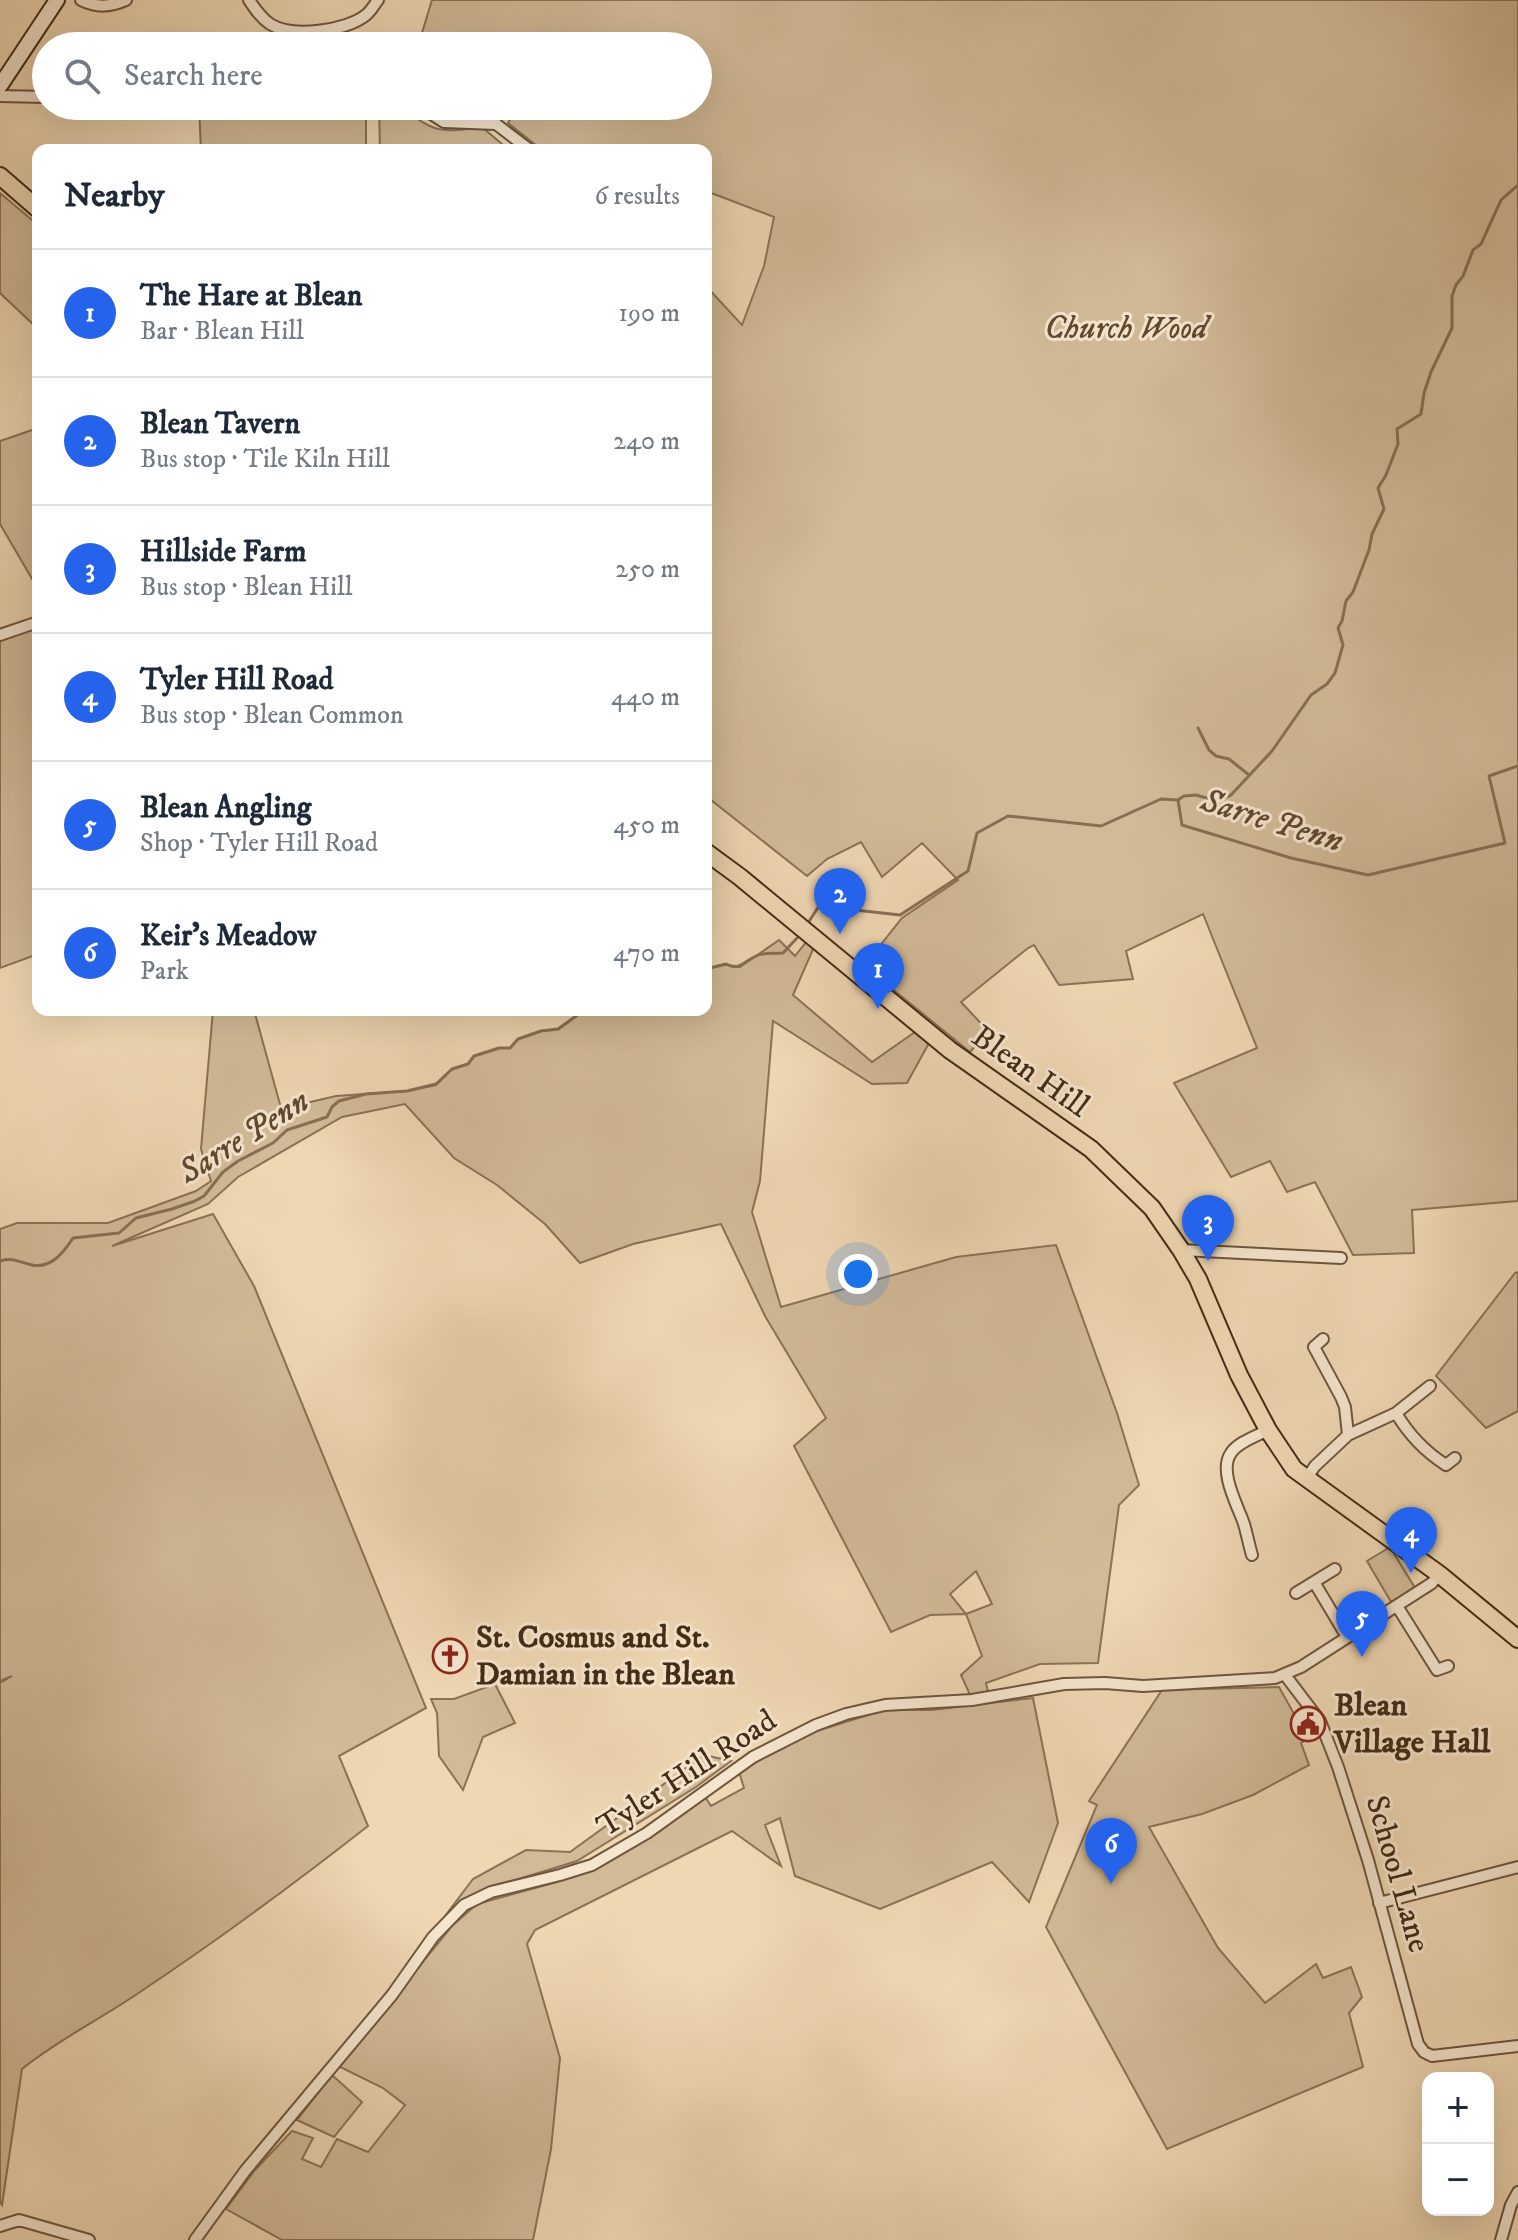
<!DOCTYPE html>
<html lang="en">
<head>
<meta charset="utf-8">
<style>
  :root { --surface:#fff; --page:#f6f6f7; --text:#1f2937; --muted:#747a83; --line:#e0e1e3; --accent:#2563eb }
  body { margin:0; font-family:"IM FELL DW Pica",serif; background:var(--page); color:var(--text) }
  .controls { position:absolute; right:24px; bottom:24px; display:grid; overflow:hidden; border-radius:16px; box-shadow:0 8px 32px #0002 }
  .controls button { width:72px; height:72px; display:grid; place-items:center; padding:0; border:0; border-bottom:2px solid var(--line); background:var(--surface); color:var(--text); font:40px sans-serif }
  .you { position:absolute; left:858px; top:1274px; width:28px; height:28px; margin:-20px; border:6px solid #fff; border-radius:50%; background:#1a73e8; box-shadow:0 0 0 12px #1a73e833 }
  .badge { display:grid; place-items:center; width:52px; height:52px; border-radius:50%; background:var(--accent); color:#fff; font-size:26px; font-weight:700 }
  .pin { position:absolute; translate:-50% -66px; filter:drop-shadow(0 2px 4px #0008) }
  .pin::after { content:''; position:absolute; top:42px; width:28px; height:24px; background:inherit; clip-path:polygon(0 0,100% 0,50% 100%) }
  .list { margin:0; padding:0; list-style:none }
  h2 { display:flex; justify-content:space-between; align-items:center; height:104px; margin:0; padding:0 32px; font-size:34px }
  h2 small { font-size:26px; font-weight:400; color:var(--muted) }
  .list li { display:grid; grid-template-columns:52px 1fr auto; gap:24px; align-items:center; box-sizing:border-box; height:128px; padding:0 32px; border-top:2px solid var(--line) }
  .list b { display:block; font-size:30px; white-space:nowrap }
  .list p { margin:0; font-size:26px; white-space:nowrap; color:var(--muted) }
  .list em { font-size:26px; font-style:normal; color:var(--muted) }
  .icon { flex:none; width:44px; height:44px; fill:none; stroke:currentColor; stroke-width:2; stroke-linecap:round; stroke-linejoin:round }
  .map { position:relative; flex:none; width:1518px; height:2240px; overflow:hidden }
  .search { position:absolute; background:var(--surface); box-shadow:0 8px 32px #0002; left:32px; top:32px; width:680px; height:88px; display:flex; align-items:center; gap:20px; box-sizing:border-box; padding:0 28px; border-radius:44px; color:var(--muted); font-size:30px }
  .panel { position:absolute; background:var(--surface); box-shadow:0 8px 32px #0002; left:32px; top:144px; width:680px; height:872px; border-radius:16px }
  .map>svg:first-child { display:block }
  .green { fill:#d2ba98; stroke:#8a7256; stroke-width:2; fill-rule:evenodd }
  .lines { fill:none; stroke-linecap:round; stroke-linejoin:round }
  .stream { stroke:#876f53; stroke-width:3 }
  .street-casing { stroke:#6e563c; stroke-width:14 }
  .secondary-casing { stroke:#432b15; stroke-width:18 }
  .primary-casing { stroke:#432b15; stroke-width:20 }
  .street { stroke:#f5e5ce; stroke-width:10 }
  .secondary { stroke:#f5e5ce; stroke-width:14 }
  .primary { stroke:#efd7b3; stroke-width:16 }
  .labels { text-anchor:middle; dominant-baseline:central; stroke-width:6; stroke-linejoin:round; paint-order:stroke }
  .park-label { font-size:32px; font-style:italic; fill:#60482f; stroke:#f5e5ce }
  .street-label { font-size:32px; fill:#432b15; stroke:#f5e5ce }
  .poi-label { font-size:32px; font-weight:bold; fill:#432b15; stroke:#f5e5ce; text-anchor:start }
  .water-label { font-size:34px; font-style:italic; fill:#60482f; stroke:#f5e5ce }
</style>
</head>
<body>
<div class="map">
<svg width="1518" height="2240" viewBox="0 0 1518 2240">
  <rect width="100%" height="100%" fill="#efd7b3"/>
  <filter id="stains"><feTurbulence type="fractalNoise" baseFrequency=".0025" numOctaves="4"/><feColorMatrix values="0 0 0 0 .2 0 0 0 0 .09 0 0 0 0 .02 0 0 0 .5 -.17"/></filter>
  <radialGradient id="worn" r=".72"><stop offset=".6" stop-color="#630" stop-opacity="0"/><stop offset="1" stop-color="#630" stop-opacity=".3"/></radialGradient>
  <!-- green -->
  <path class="green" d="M432 0H1518V1201L1412 1210 1414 1253 1353 1255 1315 1182 1287 1192 1270 1161 1231 1177 1174 1083 1257 1048 1203 914 1126 951 1133 979 1059 985 1034 945 1028 948 961 1002 988 1031 970 1052 869 970 874 961 871 957 902 918 958 880 922 843 882 877 861 842 827 859 807 876 706 796V286L742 325 764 266 774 217 706 191V150H542L508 123 515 112 498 106H698V46H418Z
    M199 106H366V150H201Z
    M379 106H401C432 133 442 133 482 127L509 150H380Z
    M0 193 38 225V329L0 293Z
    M38 428V589L0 524V441Z
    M38 627V954L0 968V641Z
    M779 940 795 956 807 941 814 947 793 995 872 1062 915 1032 929 1043 907 1083 872 1084 773 1021 760 1181 752 1212 781 1307 956 1257 1056 1245 1117 1413 1139 1485 1119 1505 1098 1663 1040 1664 986 1683 988 1692 970 1695 961 1675 982 1656 966 1614 930 1615 891 1632 794 1446 826 1418 765 1316 721 1224 633 1244 580 1263 545 1224 497 1185 454 1158 405 1104 342 1117 238 1177 208 1204 112 1246 213 1214 254 1286 426 1708 339 1756 368 1826C294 1884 218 1940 140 1992 101 2019 59 2039 22 2069L2 2205 0 2202V1683L12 1676 0 1681V1229L17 1223H108L196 1191 211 1181 201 1149 213 1010H254L284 1119 302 1104 336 1096 407 1091 436 1085 452 1069 468 1064 474 1056 499 1048H510L518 1039 541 1031 559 1029 583 1011 706 1010V969L726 964 733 967H740ZM976 1571 992 1604 966 1614 950 1594Z
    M1518 1272V1411L1486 1428 1436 1376 1515 1273Z
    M1390 1547 1415 1588 1391 1602 1367 1561Z
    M495 1684 515 1723 483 1737 463 1790 439 1756 437 1713 431 1699H454Z
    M1279 1687 1308 1739 1301 1743 1309 1765 1253 1795 1202 1814 1149 1827 1218 1948 1265 2003 1316 1964 1323 1978 1351 1967 1362 1997 1349 2013 1363 2067 1167 2149 1046 1927 1097 1805 1089 1801 1162 1690Z
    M1033 1698 1058 1823 1029 1902 992 1862 880 1909 795 1876 780 1818 765 1825 781 1866 732 1831 535 1930 527 1944 560 2058 551 2149 533 2240H282L226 2209 255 2170 292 2131 313 2138 302 2159 321 2167 337 2139 368 2152 405 2105 383 2088 338 2066 452 1926 477 1904 557 1882 613 1858 704 1795 711 1806 744 1788 739 1772 801 1736 884 1710H932Z
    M704 1755 731 1761 696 1787 577 1861 490 1888 445 1916 473 1879 526 1850 570 1852Z
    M332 2075 362 2102 334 2137 297 2120Z"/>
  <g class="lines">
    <!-- stream -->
    <path class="stream" d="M1198 728 1209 750 1216 756 1229 759 1249 775
      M1178 800 1182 825 1291 858 1368 875 1505 843 1489 776 1518 766
      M808 923 819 906 900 915 968 871 977 833 1008 816 1101 826 1161 799 1178 800 1184 796 1196 795 1217 801 1231 795 1272 751 1311 695 1327 684 1335 673 1343 645 1338 628 1342 621 1346 601 1353 592 1369 550 1372 534 1384 509 1378 488 1386 475 1398 444 1397 429 1421 414 1424 393 1431 372 1452 328V296L1456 285 1463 276 1473 250 1481 244 1501 200 1518 185
      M706 969 726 964C740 971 743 962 756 956 763 952 774 954 783 953L797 938
      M0 1261C13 1257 19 1262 32 1265 51 1269 64 1252 73 1238L119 1233 136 1218 172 1209 195 1201 204 1196 223 1172 238 1161 273 1143 287 1130 327 1117 332 1107 339 1101 366 1094 407 1091 436 1084 452 1069 468 1064 474 1056 499 1048H510L518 1039 541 1031 558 1029 583 1011 600 1010"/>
    <!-- street casing -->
    <g class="street-casing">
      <path id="street" d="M81 0C97 8 110 7 126 0
        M249 0C255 9 261 18 270 24 292 38 346 31 366 15 371 11 374 5 378 0
        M0 96 46 97
        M86 106C106 112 124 112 144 106
        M419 106 444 122 496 124 530 150
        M0 635 38 622
        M1181 1250 1341 1258
        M1323 1339 1314 1347 1341 1397 1345 1407 1348 1435
        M1396 1413C1409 1435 1424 1451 1446 1465L1455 1458
        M1306 1479 1315 1466 1348 1435 1396 1413 1430 1386
        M1252 1555C1249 1545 1247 1534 1244 1524 1238 1506 1218 1471 1231 1453 1238 1442 1257 1436 1268 1430
        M1314 1582 1347 1637
        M1296 1593 1335 1569
        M1397 1606 1437 1670 1448 1666
        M1285 1675 1320 1721 1338 1767 1368 1860 1418 2044 1424 2052 1432 2056 1518 2046
        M1379 1903 1518 1867
        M0 2226 19 2220 89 2240
        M195 2240 245 2171 392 1995 433 1937 464 1905 491 1892 560 1875 592 1865 647 1833 753 1757 816 1725 846 1714 885 1705 972 1700 1064 1684 1105 1683 1143 1686 1275 1678 1301 1667 1432 1583 1439 1574
        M1501 2240 1511 2205 1518 2192"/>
    </g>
    <!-- secondary casing -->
    <g class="secondary-casing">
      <path id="secondary" d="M0 86 57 0"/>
    </g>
    <!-- primary casing -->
    <g class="primary-casing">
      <path id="primary" d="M0 176 38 209
        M706 852 740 877 950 1050 1091 1149 1152 1208 1181 1250 1198 1279 1239 1375 1268 1430 1294 1469 1439 1574 1518 1639"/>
    </g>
    <!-- street -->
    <use href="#street" class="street"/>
    <!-- secondary -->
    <use href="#secondary" class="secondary"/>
    <!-- primary -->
    <use href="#primary" class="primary"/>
  </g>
  <!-- icons -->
  <defs>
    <g id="church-ring" transform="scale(1.8)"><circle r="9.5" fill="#f5e5ce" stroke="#8f2418" stroke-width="1.5"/><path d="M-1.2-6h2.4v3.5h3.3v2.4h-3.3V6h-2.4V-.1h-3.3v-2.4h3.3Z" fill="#8f2418"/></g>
    <g id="civic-ring" transform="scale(1.8)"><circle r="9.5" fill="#f5e5ce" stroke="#8f2418" stroke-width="1.5"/><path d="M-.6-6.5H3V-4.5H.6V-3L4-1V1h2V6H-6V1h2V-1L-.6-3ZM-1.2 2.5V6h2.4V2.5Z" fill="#8f2418"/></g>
  </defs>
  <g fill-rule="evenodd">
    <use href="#church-ring" x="450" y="1656"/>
    <use href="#civic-ring" x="1308" y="1724"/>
  </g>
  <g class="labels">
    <!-- park labels -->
    <g class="park-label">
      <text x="1126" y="329">Church Wood</text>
    </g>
    <!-- street labels -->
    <g class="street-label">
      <text transform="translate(1030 1072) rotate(35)">Blean Hill</text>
      <text transform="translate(687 1774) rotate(-33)">Tyler Hill Road</text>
      <text transform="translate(1397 1874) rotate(74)">School Lane</text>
    </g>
    <!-- poi labels -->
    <g class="poi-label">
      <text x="476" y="1638">St. Cosmus and St.<tspan x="476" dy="37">Damian in the Blean</tspan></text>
      <text x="1334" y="1706">Blean<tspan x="1334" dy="37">Village Hall</tspan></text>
    </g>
    <!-- water labels -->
    <g class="water-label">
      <text transform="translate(1272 821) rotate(17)">Sarre Penn</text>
      <text transform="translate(244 1137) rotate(-32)">Sarre Penn</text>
    </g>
  </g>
  <rect width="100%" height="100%" filter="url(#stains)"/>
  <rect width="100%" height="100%" fill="url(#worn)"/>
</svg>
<div class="controls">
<button>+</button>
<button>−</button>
</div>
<div class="you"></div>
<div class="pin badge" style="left:878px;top:1009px">1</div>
<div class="pin badge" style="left:840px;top:934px">2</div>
<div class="pin badge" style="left:1208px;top:1261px">3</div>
<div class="pin badge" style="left:1411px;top:1573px">4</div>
<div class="pin badge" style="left:1362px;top:1657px">5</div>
<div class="pin badge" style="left:1111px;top:1884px">6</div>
<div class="search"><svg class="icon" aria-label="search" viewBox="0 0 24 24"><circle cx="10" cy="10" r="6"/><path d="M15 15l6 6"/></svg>Search here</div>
<section class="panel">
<h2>Nearby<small>6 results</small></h2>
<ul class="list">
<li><span class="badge">1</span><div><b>The Hare at Blean</b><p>Bar · Blean Hill</p></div><em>190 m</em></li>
<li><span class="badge">2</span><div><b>Blean Tavern</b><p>Bus stop · Tile Kiln Hill</p></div><em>240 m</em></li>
<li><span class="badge">3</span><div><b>Hillside Farm</b><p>Bus stop · Blean Hill</p></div><em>250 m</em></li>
<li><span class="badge">4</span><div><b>Tyler Hill Road</b><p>Bus stop · Blean Common</p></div><em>440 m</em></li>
<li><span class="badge">5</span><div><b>Blean Angling</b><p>Shop · Tyler Hill Road</p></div><em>450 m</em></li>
<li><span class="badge">6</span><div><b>Keir's Meadow</b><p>Park</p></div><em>470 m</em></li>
</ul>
</section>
</div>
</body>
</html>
